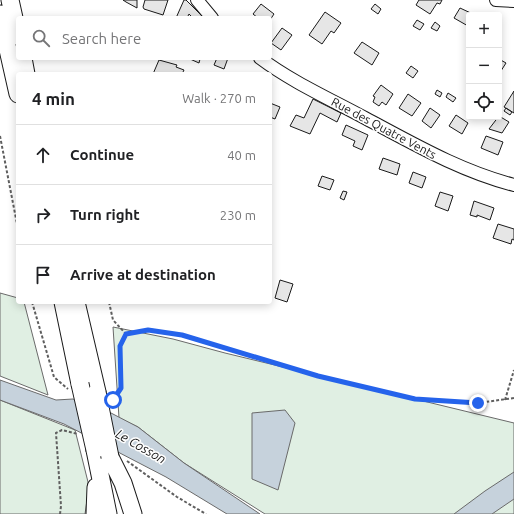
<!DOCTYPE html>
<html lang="en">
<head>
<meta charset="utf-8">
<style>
  :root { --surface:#fff; --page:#f6f6f6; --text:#202124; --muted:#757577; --line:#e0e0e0 }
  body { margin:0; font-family:Ubuntu,sans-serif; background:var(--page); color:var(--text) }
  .controls { position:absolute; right:12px; top:12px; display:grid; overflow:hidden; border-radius:4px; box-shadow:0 2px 10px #0003 }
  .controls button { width:36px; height:36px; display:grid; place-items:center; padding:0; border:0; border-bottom:1px solid var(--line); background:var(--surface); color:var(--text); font:20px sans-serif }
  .stop { position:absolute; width:12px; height:12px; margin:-9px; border:3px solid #2563eb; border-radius:50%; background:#fff }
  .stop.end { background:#2563eb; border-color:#fff; box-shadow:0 1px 4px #0008 }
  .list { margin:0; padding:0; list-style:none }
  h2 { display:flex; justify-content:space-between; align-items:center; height:52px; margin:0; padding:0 16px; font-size:17px }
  h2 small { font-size:13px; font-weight:400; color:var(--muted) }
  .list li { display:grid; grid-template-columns:26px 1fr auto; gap:12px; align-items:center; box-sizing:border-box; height:60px; padding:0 16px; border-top:1px solid var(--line) }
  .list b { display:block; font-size:15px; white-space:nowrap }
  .list em { font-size:13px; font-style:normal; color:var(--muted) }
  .icon { flex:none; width:22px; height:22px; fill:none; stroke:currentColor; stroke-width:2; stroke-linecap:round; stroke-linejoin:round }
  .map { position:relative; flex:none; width:514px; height:514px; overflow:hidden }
  .search { position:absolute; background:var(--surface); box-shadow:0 2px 10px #0003; left:16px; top:16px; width:256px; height:44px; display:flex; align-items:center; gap:10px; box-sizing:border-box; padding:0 14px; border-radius:4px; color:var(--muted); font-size:15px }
  .panel { position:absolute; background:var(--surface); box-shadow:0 2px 10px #0003; left:16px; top:72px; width:256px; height:232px; border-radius:4px }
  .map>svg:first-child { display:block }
  .green { fill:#e0efe3; stroke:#6a6a6a }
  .water { fill:#c6d2dc; stroke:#6a6a6a }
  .building { fill:#e6e6e6; stroke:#1a1a1a }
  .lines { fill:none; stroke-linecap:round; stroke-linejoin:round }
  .minor-casing { stroke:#1a1a1a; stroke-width:14 }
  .highway-casing { stroke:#1a1a1a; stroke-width:19 }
  .path { stroke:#5f5f5f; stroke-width:2; stroke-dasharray:3 2; stroke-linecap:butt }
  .minor { stroke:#fff; stroke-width:12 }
  .highway { stroke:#fff; stroke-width:17 }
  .highway-bridge-casing { stroke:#1a1a1a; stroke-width:19; stroke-linecap:butt }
  .highway-bridge { stroke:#fff; stroke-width:17 }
  .route { stroke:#2563eb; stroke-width:5 }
  .labels { text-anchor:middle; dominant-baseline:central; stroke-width:3; stroke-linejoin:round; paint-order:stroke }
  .street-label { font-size:12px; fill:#1a1a1a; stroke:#fff }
  .water-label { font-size:13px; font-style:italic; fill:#1a1a1a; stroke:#fff }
</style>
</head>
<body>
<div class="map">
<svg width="514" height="514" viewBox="0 0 514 514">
  <rect width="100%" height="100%" fill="#fff"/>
  <!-- green -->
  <path class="green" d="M0 293 18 298V302H24L48 395 0 376Z
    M113 327 173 339 225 353 514 423V514H265L184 463 138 427 119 418Z
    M0 400 75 430 89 486 85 514H0Z"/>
  <!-- water -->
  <path class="water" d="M0 380 56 400 73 399 111 413 138 427 184 463 260 514H227L166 477 64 424 0 400Z
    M285 410 295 423 278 490 252 479V413Z
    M514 472V499L492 514H454L485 491Z"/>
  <!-- building -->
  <path class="building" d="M123 0H137V8L126 2Z
    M145 0H168L163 15 144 9 143 7Z
    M184 0H186L204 18H193L189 14 187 18H176Z
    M419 0H442L440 4 437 3 430 14 416 5Z
    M261 4 274 14 270 20V18H258L253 14Z
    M375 4 381 9 378 14 371 9Z
    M460 8 475 15H469L468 26 454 18Z
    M325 12 341 23 334 33 331 31 322 44 309 35Z
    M417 20 424 24 420 30 413 26Z
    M435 22 440 26 437 31 431 28Z
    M282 28 292 35 281 50 271 43Z
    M362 42 379 53 372 65 354 53Z
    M191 58H198L200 59 199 63 190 59Z
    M217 58H228L224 69 214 65Z
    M499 59 506 63 499 74Z
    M159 60 177 65 176 67 184 70 182 74H153Z
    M411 66 418 71 413 78 406 73Z
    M381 85 393 94 386 105 382 102 379 106 373 102 375 97 373 96Z
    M437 90 442 93 440 97 435 94Z
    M514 91V113L504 107Z
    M448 93 456 98 453 102 446 97Z
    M408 94 421 103 412 116 399 108Z
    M313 99 341 113 337 122 320 113 310 134 290 126 296 115 304 118Z
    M270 103 280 107 275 119 270 117Z
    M430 108 440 115 431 128 422 121Z
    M506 108 512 112 510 115 504 111Z
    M456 115 468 123 462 134 449 126Z
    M499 116 509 122 502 133 489 129Z
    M346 125 368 135 362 150 353 146 355 141 342 135Z
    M486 136 503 142 498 155 481 148Z
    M383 158 400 164 397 175 379 169Z
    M413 172 426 177 422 188 409 183Z
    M322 176 334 180 330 190 318 186Z
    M343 191 347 192 344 200 340 198Z
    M440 192 453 196 448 211 435 206Z
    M474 201 494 208 490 220 477 215V217L470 215Z
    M498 224 514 229V240L512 239 511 244 493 238Z
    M280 280 293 284 287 302 275 298Z"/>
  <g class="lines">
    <!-- minor casing -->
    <g class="minor-casing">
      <path id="minor" d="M197 0 212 18
        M496 0 514 1
        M260 58C292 82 330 99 365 118 414 144 460 171 514 185"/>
    </g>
    <!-- highway casing -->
    <g class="highway-casing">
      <path id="highway" d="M10 0 18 36
        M0 14 18 94
        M23 58 26 74
        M63 302 80 384
        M76 302 97 392
        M95 450 108 514
        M110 457 123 483 133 514
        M95 514 96 487"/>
    </g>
    <!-- path -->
    <path class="path" d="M0 136 18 229
      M32 302 54 377 68 389
      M109 302 113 320 126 334
      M113 400 121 388 120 347 126 334 148 329 182 335 318 376 415 399 478 403 514 398
      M505 400 514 370
      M127 461 177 497 206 514
      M60 514 61 506 56 433 62 430 78 434"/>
    <!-- minor -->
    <use href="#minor" class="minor"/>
    <!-- highway -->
    <use href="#highway" class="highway"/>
    <!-- highway-bridge casing -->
    <g class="highway-bridge-casing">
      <path id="highway-bridge" d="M80 384 95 450
        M97 392 110 457"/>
    </g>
    <!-- highway-bridge -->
    <use href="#highway-bridge" class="highway-bridge"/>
  </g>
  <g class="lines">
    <!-- route -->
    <path class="route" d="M113 400 121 388 120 346 126 334 148 330 182 335 318 376 415 399 478 403"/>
  </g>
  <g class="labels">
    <!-- street labels -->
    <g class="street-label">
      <text transform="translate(384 128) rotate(28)">Rue des Quatre Vents</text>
    </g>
    <!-- water labels -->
    <g class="water-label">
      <text transform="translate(141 446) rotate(30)">Le Cosson</text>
    </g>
  </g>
</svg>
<div class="controls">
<button>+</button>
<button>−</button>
<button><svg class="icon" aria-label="locate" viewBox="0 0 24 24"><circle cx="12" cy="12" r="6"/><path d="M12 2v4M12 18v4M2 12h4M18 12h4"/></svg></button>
</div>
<div class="stop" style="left:113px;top:400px"></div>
<div class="stop end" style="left:478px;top:403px"></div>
<div class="search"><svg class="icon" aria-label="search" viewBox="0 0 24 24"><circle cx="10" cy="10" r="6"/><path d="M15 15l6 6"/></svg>Search here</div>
<section class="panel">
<h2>4 min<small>Walk · 270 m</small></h2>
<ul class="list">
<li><svg class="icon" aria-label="ahead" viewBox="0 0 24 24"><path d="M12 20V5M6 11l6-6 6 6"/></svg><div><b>Continue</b></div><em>40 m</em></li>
<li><svg class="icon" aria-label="right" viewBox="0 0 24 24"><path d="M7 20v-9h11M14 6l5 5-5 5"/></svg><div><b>Turn right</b></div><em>230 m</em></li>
<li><svg class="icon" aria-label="arrive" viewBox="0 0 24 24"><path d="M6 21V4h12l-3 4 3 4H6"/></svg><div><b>Arrive at destination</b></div></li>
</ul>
</section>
</div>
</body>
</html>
